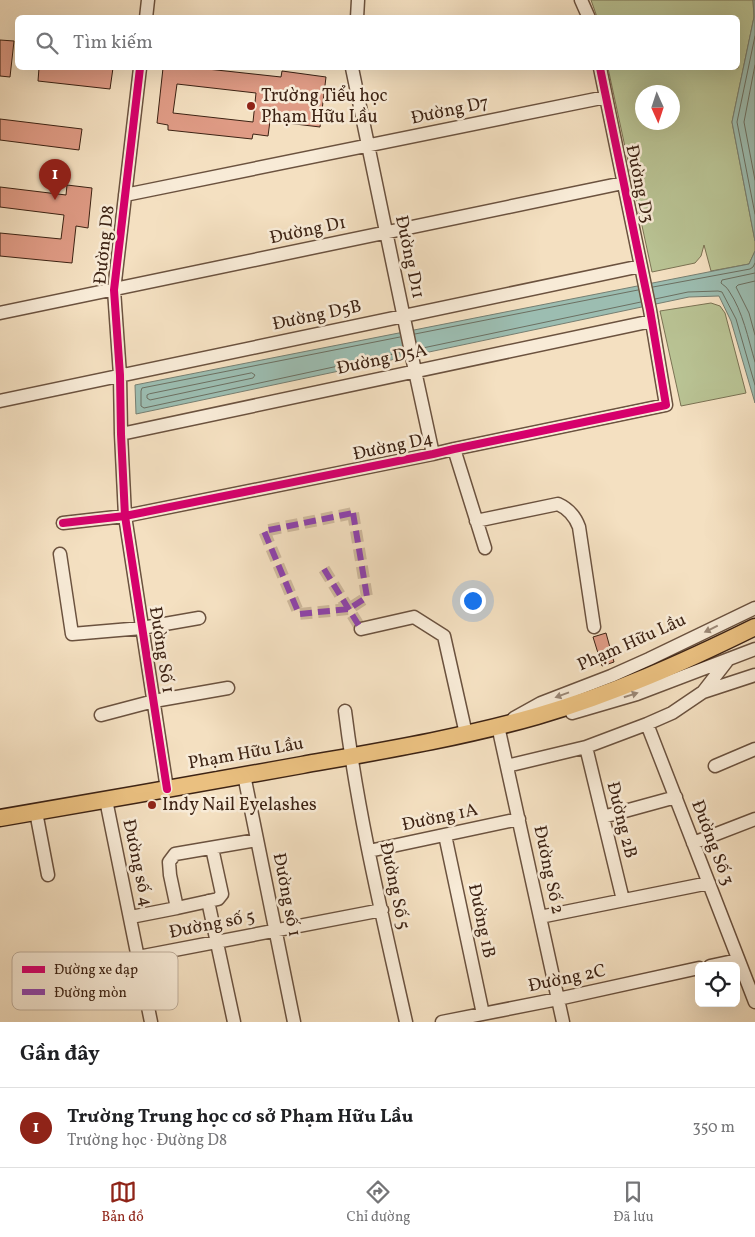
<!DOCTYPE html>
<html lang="vi">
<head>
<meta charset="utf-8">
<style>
  :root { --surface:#fff; --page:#f6f6f6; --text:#202124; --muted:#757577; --line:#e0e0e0; --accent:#8f2418 }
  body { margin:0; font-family:Vollkorn,serif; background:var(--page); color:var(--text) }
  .controls { position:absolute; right:15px; bottom:15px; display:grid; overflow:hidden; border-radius:8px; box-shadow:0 5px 20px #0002 }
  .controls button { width:45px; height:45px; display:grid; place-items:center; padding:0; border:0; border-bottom:1px solid var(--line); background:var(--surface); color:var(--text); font:25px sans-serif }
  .compass { position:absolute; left:635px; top:85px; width:45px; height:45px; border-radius:50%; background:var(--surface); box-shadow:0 5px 20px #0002; rotate:177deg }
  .you { position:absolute; left:472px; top:600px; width:18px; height:18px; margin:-12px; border:4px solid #fff; border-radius:50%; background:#1a73e8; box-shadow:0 0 0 8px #1a73e833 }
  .badge { display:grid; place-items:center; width:32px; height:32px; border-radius:50%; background:var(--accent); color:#fff; font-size:16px; font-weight:700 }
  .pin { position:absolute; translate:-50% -41px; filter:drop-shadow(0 1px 2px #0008) }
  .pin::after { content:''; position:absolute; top:26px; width:18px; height:15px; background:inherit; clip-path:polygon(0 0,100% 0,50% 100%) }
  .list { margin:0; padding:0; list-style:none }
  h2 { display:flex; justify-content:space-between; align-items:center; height:65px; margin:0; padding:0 20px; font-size:21px }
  h2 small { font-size:16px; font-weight:400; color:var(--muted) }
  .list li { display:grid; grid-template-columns:32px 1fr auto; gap:15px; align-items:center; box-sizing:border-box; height:80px; padding:0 20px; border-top:1px solid var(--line) }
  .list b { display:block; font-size:19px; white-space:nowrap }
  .list p { margin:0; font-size:16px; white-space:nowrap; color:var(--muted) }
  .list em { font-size:16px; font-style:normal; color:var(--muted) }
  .icon { flex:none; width:28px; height:28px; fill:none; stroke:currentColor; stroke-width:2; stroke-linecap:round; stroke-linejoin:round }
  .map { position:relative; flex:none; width:755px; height:1022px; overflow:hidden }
  .search { position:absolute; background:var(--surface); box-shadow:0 5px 20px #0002; left:15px; right:15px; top:15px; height:55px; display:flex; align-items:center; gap:12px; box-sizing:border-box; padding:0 18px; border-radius:8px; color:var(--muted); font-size:19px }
  .sheet { height:145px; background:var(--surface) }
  nav { display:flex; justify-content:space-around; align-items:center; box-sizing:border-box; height:70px; border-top:1px solid var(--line); background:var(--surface); font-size:14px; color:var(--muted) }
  nav a { display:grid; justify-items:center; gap:2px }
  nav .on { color:var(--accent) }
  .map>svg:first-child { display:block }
  .green { fill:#b9c394; stroke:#7b7354; fill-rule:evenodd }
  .water { fill:#9cbdb1; stroke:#767f72 }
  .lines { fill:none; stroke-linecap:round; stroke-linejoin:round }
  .shore { stroke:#6c7062; stroke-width:1 }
  .building { fill:#df9b85; stroke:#3d2314; fill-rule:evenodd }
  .minor-tunnel { stroke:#cfba9e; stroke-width:12; stroke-dasharray:12 6; stroke-linecap:butt }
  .minor-casing { stroke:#6b523f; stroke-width:15 }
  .major-casing { stroke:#3d2314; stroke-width:19 }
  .minor { stroke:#f8ebd7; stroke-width:12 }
  .major { stroke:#eac080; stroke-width:16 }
  .quiet { stroke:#8e44ad; stroke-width:6; stroke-dasharray:12 6; stroke-linecap:butt }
  .cycleway-casing { stroke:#f8ebd7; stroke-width:11 }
  .cycleway { stroke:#d6006c; stroke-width:8 }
  .oneway { fill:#9a8776 }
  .poi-dot { fill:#8f2418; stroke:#f8ebd7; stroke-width:2 }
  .labels { text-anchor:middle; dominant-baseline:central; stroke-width:5; stroke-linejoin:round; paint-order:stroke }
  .poi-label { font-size:18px; fill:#3d2314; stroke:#f8ebd7; text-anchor:start }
  .street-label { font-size:18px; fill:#3d2314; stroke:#f8ebd7 }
  .key { fill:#f8ebd7; stroke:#c0af9c; stroke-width:1 }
  .key-label { font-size:14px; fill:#3d2314 }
</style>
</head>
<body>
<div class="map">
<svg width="755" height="1022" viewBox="0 0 755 1022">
  <rect width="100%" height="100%" fill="#f4e0c1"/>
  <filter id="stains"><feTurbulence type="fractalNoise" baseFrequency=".004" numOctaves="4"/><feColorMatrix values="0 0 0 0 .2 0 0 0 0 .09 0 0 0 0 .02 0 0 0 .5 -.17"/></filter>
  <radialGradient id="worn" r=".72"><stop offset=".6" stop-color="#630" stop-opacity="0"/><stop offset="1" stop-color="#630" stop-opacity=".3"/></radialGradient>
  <!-- green -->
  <path class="green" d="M591 0H753L754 17 732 122 755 241V251L749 264 711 271 704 245 701 256 695 263 652 272 608 68H738V18L597 17ZM642 92H672V122H642Z
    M711 303 720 306 725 313 746 393 681 406 660 311Z"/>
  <!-- water -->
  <path class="water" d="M753 0H755V241L732 122 754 17Z
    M755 251V403L731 321 719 296 689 297 136 414 135 385 749 264Z"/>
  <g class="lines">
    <!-- shore -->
    <path class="shore" d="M755 36 737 122 755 214
      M755 65 744 122 755 180
      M755 273 722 280 721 283C723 285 727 287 729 291 743 312 748 338 755 362
      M755 281 738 285 736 287 749 313 755 335
      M653 287 750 269 753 267 755 263
      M655 299 688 292 718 291 722 292 736 319 755 385
      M415 334 638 290
      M400 337 142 388 141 391V406L144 408 403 352
      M418 349 641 302
      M252 373 255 375 253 378 150 400 147 398V395L149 394Z"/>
  </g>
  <!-- building -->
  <path class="building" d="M0 40 14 41 10 77 0 76Z
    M39 68H113L110 89 38 81Z
    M163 68H198L281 77 282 71 326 77 320 127 270 121 268 136 253 134 252 139 168 130V125L157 123ZM177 84 256 93 253 122 173 113Z
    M0 119 82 129 79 150 0 140Z
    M67 185 92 188 88 228 76 226 72 263 0 256V233L61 239 64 215 0 207V187L66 195Z
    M606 633 614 662 602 666 593 637Z"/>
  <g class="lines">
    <!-- minor-tunnel -->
    <path class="minor-tunnel" d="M353 513 367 597 349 609 299 614 264 531Z
      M324 569 361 629"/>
    <!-- minor casing -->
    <g class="minor-casing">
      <path id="minor" d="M581 0 589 18
        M146 18 148 0
        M357 18 358 0
        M140 68 114 290 120 375 121 434 125 516 167 789
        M352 68 415 371 433 454
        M125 195 606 97
        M0 313 623 183
        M0 401 641 266
        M121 434 652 321
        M454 449 485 548
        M476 521 558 504C569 509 575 516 579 527L594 627
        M63 523 125 516 433 454 454 449 666 405 650 310 600 68
        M60 554 72 634 142 628 199 618
        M361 629 414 617 444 636 466 734
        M703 692 755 675
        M345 711C358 816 383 919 406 1022
        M572 713 637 694 755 649
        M101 715 154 701 228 688
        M514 718 541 703 611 676 649 659 755 608
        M647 724 755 1002
        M498 726 563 1022
        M586 747 623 900
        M507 766 586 747 647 724 672 713 703 692 727 661
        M715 766 755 749
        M244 775 294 1022
        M106 800 151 1022
        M36 812 48 875
        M603 817 676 797
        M445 835 483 1014
        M693 843 755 819
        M369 851 519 819
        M208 901 234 1022
        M177 908 218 899 222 894 212 848
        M131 917 177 908 170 875 169 862 175 854 257 840
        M540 917 709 883
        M138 957 382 910
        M710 966 738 960
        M442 1022 558 999 699 968"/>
    </g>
    <!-- major casing -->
    <g class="major-casing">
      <path id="major" d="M0 818C101 801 201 783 302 765 381 751 460 738 537 716 613 694 684 662 755 627"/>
    </g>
    <!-- minor -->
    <use href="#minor" class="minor"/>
    <!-- major -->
    <use href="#major" class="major"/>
    <!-- quiet -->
    <path class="quiet" d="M353 513 367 597 349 609 299 614 264 531Z
      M324 569 361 629"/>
    <!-- cycleway casing -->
    <g class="cycleway-casing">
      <path id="cycleway" d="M140 68 114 290 120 375 121 434 125 516 167 789
        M63 523 125 516 433 454 454 449 666 405 650 310 600 68"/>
    </g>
    <!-- cycleway -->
    <use href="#cycleway" class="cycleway"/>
  </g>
  <!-- one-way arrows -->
  <defs><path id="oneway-solid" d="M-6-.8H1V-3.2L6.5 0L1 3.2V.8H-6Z" transform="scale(1.25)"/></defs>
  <g class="oneway">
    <use href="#oneway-solid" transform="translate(711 629) rotate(154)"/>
    <use href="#oneway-solid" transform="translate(562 695) rotate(160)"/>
    <use href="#oneway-solid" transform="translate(631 695) rotate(-17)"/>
  </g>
  <!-- markers -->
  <g class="poi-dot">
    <circle cx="251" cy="106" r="5"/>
    <circle cx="152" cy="805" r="5"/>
  </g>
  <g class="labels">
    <!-- poi labels -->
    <g class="poi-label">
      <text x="261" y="96">Trường Tiểu học<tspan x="261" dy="21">Phạm Hữu Lầu</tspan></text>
      <text x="162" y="805">Indy Nail Eyelashes</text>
    </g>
    <!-- street labels -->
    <g class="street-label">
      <text transform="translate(450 111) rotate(-12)">Đường D7</text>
      <text transform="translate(639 184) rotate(78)">Đường D3</text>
      <text transform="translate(308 231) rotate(-12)">Đường D1</text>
      <text transform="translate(105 245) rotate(-84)">Đường D8</text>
      <text transform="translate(409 257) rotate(78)">Đường D11</text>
      <text transform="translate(317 316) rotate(-12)">Đường D5B</text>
      <text transform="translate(382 360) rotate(-12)">Đường D5A</text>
      <text transform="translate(393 447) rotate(-12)">Đường D4</text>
      <text transform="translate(632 643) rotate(-24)">Phạm Hữu Lầu</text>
      <text transform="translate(161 650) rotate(81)">Đường Số 1</text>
      <text transform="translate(246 754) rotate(-10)">Phạm Hữu Lầu</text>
      <text transform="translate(440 818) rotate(-12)">Đường 1A</text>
      <text transform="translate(621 820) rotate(76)">Đường 2B</text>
      <text transform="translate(712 843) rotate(69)">Đường Số 3</text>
      <text transform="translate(137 863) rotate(78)">Đường số 4</text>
      <text transform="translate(548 870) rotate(78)">Đường Số 2</text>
      <text transform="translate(394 886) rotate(78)">Đường Số 5</text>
      <text transform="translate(286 895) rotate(79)">Đường số 1</text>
      <text transform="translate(481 921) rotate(78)">Đường 1B</text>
      <text transform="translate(212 925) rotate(-11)">Đường số 5</text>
      <text transform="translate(567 979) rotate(-12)">Đường 2C</text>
    </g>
  </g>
  <!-- legend -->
  <rect x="12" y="952" width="166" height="58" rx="8" class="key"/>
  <rect x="22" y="966" width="23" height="7" fill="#d6006c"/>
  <rect x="22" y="989" width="23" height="6" fill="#8e44ad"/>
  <g class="key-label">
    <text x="54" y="974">Đường xe đạp</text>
    <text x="54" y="997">Đường mòn</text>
  </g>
  <rect width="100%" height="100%" filter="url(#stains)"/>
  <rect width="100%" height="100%" fill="url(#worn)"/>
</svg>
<div class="controls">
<button><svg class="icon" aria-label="locate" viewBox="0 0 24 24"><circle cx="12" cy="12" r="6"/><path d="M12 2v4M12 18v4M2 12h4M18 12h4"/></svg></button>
</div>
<svg class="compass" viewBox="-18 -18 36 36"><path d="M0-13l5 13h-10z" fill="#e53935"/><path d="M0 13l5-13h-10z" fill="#757577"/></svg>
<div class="you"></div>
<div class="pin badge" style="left:55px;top:200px">1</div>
<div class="search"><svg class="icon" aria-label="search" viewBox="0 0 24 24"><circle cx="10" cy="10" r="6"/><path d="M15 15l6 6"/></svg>Tìm kiếm</div>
</div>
<section class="sheet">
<h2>Gần đây<small></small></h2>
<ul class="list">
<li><span class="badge">1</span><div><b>Trường Trung học cơ sở Phạm Hữu Lầu</b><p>Trường học · Đường D8</p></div><em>350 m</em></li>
</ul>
</section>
<nav>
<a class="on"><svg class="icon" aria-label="map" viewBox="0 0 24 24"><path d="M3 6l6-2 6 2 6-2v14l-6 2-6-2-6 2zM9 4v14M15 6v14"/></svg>Bản đồ</a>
<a><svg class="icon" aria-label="directions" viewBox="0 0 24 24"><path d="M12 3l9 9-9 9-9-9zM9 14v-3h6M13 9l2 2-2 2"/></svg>Chỉ đường</a>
<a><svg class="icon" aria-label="saved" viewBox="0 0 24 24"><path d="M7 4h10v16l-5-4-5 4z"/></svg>Đã lưu</a>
</nav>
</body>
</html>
